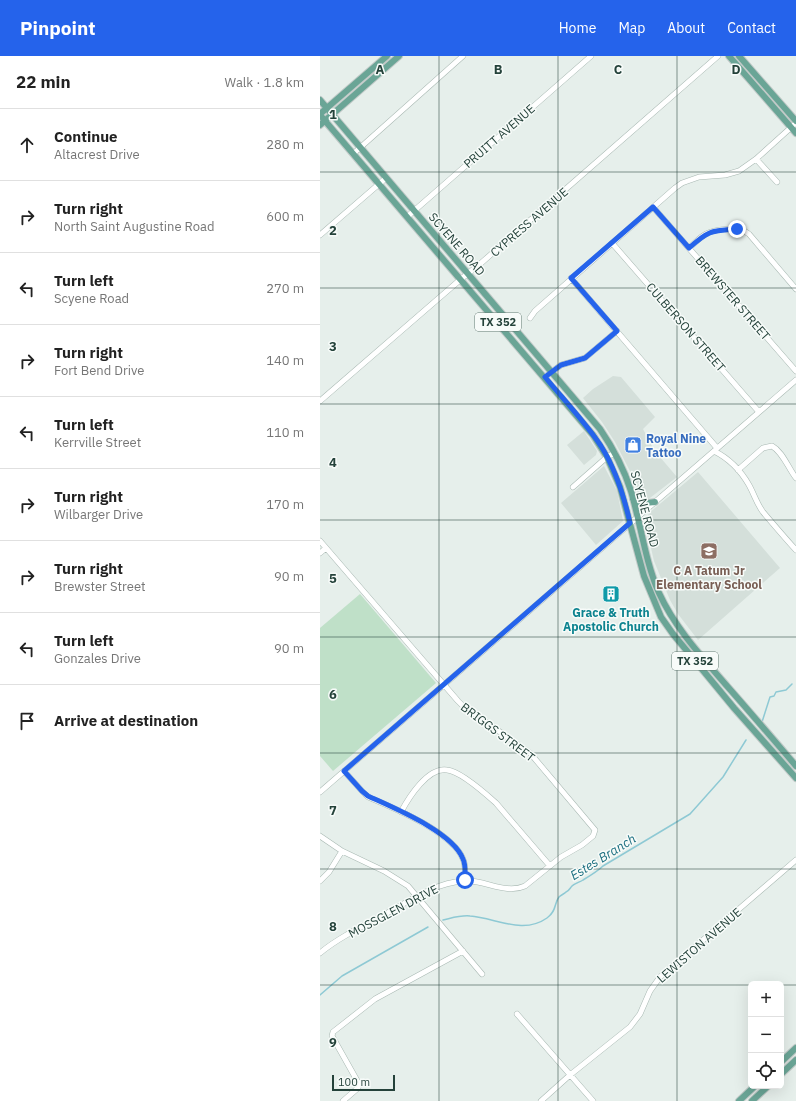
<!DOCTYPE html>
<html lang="en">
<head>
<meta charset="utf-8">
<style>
  :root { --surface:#fff; --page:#f2f2f2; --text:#222; --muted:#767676; --line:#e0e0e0; --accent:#2563eb }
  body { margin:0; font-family:"IBM Plex Sans",sans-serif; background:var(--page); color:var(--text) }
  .controls { position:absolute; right:12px; bottom:12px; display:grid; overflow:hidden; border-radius:6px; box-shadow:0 4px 16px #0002 }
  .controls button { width:36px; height:36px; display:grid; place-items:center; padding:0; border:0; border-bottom:1px solid var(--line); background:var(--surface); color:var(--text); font:20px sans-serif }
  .scale { position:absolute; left:12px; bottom:10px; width:63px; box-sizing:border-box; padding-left:4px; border:2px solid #24423a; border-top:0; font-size:11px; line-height:14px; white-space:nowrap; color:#24423a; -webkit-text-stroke:3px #f7fbf9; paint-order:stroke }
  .stop { position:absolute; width:12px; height:12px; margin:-9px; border:3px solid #2563eb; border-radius:50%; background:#fff }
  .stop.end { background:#2563eb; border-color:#fff; box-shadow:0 1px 4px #0008 }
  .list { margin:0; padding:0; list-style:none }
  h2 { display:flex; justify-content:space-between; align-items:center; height:52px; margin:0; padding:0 16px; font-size:17px }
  h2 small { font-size:13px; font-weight:400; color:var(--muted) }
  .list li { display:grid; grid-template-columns:26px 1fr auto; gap:12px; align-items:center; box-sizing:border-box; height:72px; padding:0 16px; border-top:1px solid var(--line) }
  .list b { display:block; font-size:15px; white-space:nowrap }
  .list p { margin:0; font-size:13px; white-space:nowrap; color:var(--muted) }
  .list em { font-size:13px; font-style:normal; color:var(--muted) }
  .icon { flex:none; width:22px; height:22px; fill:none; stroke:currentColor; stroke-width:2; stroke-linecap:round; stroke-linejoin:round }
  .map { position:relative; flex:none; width:476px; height:1045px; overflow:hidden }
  header { display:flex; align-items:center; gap:24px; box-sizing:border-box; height:56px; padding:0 20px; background:var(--accent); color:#fff }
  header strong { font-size:19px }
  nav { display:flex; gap:22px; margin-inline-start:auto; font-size:14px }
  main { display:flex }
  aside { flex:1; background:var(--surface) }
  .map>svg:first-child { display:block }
  .built { fill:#d4dfda }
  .green { fill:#bfe0c8 }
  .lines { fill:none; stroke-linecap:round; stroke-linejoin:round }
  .stream { stroke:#8ec9d4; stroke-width:1.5 }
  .minor-casing { stroke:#a8b8b2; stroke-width:6 }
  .major-casing { stroke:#c2cac8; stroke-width:8 }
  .minor { stroke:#fff; stroke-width:5 }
  .major { stroke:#6aa596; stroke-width:6 }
  .route { stroke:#2563eb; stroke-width:5 }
  .grid { fill:none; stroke:#24423a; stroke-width:1; stroke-opacity:0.55 }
  .labels { text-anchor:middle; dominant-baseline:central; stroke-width:3; stroke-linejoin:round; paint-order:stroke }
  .shield { fill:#f7fbf9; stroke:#637a73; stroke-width:1 }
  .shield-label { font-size:11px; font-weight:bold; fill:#24423a }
  .street-label { font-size:12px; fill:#24423a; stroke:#f7fbf9 }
  .shop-label { font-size:12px; font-weight:bold; fill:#366cbe; stroke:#f7fbf9; text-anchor:start }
  .education-label { font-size:12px; font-weight:bold; fill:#785e54; stroke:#f7fbf9 }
  .culture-label { font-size:12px; font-weight:bold; fill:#0d838f; stroke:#f7fbf9 }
  .water-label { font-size:13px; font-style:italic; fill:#1c6f80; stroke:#f7fbf9 }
  .grid-label { font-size:13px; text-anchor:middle; font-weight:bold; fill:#24423a; stroke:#f7fbf9; stroke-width:3; stroke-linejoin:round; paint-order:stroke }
</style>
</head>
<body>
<header>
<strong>Pinpoint</strong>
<nav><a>Home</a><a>Map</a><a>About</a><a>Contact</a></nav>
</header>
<main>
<aside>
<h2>22 min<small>Walk · 1.8 km</small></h2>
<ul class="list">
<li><svg class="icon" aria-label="ahead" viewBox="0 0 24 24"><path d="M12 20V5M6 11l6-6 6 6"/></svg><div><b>Continue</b><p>Altacrest Drive</p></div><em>280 m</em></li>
<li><svg class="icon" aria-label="right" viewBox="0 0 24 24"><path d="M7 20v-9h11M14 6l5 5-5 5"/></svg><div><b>Turn right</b><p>North Saint Augustine Road</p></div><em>600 m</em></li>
<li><svg class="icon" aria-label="left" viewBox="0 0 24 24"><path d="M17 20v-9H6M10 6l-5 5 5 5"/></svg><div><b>Turn left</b><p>Scyene Road</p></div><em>270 m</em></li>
<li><svg class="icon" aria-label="right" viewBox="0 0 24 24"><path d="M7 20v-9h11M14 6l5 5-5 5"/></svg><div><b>Turn right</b><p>Fort Bend Drive</p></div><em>140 m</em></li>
<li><svg class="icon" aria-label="left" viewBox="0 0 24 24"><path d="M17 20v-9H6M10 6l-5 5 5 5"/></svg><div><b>Turn left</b><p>Kerrville Street</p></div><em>110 m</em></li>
<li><svg class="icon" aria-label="right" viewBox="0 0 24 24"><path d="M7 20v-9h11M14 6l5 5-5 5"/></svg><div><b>Turn right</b><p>Wilbarger Drive</p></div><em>170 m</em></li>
<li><svg class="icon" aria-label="right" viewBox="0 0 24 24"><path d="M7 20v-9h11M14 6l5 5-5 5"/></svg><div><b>Turn right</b><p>Brewster Street</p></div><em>90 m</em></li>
<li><svg class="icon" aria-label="left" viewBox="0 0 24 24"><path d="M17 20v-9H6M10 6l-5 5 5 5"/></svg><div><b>Turn left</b><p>Gonzales Drive</p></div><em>90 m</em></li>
<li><svg class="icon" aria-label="arrive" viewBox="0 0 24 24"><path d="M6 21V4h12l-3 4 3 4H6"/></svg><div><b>Arrive at destination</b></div></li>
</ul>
</aside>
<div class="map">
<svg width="476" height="1045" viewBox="0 0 476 1045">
  <rect width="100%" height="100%" fill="#e6efeb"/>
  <!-- built -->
  <path class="built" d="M293 320 301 321 335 361 323 373 334 394 357 421 326 445 319 441 313 421 295 386 282 366 263 342 273 333Z
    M264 375 277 395 276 399 264 409 247 389Z
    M284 410 297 435 303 465 276 489 241 447Z
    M378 416 460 512 378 584 358 558 350 544 334 505 325 466 329 457Z"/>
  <!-- green -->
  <path class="green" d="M40 538 116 627 13 715 0 700V572Z"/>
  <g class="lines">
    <!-- stream -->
    <path class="stream" d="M442 666 450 641 454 640 456 636 466 634 472 628
      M123 864C132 862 141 859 150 860 176 862 203 879 227 862 237 855 234 847 239 841 241 839 244 838 246 836 249 835 250 832 252 830 255 827 260 826 263 824 268 821 279 814 283 810L370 758 403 721 426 684
      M0 939 22 920 108 871"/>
    <!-- minor casing -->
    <g class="minor-casing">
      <path id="minor" d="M33 98 143 0
        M436 103 457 126
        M333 151 476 315
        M87 161 271 0
        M0 179 66 122
        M292 187 439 356
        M369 192C375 187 380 181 386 178 397 172 420 171 429 178L476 233
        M251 222 397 392
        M210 262 215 255 355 132 362 127 379 121 405 119 419 115 436 103 476 67
        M225 321 241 309 265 302 297 275
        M0 345 141 223 160 208 398 0
        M394 395C408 402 421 415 429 429 434 438 437 448 443 456 454 469 465 482 476 494
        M418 414 443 392 452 390C463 396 468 412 476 422
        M253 431 287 401 295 397
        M0 485 138 645 143 650 210 697 275 774 273 780 262 789 241 801 205 830C185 839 164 823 143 825 114 827 88 846 62 860 41 871 18 882 0 897
        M0 497 6 492
        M24 715 42 735 48 741C74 752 132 776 143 803 146 809 145 818 145 825
        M0 736 476 324
        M81 756C89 741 108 711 127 714 140 715 166 738 176 747L230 810
        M0 780 22 795 64 815 88 830 162 918
        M0 825 9 816 22 795
        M197 958 273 1045
        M23 1045 38 1032 39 1028 12 980 13 976 55 943 143 895
        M221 1045 250 1019 310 971 320 958 330 935 340 921 476 804"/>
    </g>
    <!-- major casing -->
    <g class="major-casing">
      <path id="major" d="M409 0 476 77
        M419 0 476 65
        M0 44 280 373C293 392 304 413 311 435 321 469 325 505 339 537 355 572 382 601 407 630 430 656 453 683 476 710
        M0 58 67 0
        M0 59 273 379 287 401 300 431 324 520 341 561 353 578 414 652 476 722
        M0 69 79 0
        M313 443C320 449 327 447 335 446
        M461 1006 476 992
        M461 1018 476 1004
        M419 1045 435 1030
        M432 1045 448 1030"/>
    </g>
    <!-- minor -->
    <use href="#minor" class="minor"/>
    <!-- major -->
    <use href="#major" class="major"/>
  </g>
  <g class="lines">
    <!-- route -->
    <path class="route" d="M145 824C145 818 146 809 143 803 133 776 74 752 48 740L42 735 24 715 310 467C304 440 296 414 281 390 265 366 244 344 225 321L241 309 265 302 297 275 251 222 333 151 369 192C389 174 391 175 417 173"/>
  </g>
  <!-- grid -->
  <path class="grid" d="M119 0V1045M238 0V1045M357 0V1045M0 116H476M0 232H476M0 348H476M0 464H476M0 581H476M0 697H476M0 813H476M0 929H431M461 929H476"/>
  <!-- icons -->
  <defs>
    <g id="shop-square" transform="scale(0.9)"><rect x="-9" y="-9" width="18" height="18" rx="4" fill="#3f7fe0" stroke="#f7fbf9"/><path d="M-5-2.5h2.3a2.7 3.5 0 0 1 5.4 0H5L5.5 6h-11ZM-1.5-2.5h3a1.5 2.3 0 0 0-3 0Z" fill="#fff"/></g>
    <g id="school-square" transform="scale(0.9)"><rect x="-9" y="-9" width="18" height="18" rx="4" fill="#8d6e63" stroke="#f7fbf9"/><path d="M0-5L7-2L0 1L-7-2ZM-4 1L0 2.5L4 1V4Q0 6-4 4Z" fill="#fff"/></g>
    <g id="building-square" transform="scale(0.9)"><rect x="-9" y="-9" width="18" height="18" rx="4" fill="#0f9aa8" stroke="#f7fbf9"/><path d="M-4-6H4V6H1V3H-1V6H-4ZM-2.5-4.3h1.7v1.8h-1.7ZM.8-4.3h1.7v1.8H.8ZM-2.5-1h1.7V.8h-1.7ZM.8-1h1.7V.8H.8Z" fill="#fff"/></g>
  </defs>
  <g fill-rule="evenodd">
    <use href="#shop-square" x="313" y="389"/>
    <use href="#school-square" x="389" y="495"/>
    <use href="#building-square" x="291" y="538"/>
  </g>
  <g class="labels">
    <!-- shield labels -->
    <g class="shield">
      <rect x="155" y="257" width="46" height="18" rx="3"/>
      <rect x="352" y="596" width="46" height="18" rx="3"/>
    </g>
    <g class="shield-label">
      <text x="178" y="266">TX 352</text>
      <text x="375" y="605">TX 352</text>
    </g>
    <!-- street labels -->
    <g class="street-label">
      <text transform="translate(179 80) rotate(-41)">PRUITT AVENUE</text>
      <text transform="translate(209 166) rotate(-41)">CYPRESS AVENUE</text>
      <text transform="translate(137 188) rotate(49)">SCYENE ROAD</text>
      <text transform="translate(413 242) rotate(49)">BREWSTER STREET</text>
      <text transform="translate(366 271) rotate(49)">CULBERSON STREET</text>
      <text transform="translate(325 453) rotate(75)">SCYENE ROAD</text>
      <text transform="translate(178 676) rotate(37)">BRIGGS STREET</text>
      <text transform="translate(73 855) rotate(-28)">MOSSGLEN DRIVE</text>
      <text transform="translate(379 889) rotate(-41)">LEWISTON AVENUE</text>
    </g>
    <!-- shop labels -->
    <g class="shop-label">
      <text x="326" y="382">Royal Nine<tspan x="326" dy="14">Tattoo</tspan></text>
    </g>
    <!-- education labels -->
    <g class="education-label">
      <text x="389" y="514">C A Tatum Jr<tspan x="389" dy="14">Elementary School</tspan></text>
    </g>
    <!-- culture labels -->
    <g class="culture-label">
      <text x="291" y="556">Grace &amp; Truth<tspan x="291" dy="14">Apostolic Church</tspan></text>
    </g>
    <!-- water labels -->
    <g class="water-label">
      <text transform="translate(283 801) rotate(-32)">Estes Branch</text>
    </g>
  </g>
  <g class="grid-label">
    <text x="60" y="18">A</text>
    <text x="178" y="18">B</text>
    <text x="298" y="18">C</text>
    <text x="416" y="18">D</text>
    <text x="13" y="63">1</text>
    <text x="13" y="179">2</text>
    <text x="13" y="295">3</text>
    <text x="13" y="411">4</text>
    <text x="13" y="527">5</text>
    <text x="13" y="643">6</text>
    <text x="13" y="759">7</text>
    <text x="13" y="875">8</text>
    <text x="13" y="991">9</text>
  </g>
</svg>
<div class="controls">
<button>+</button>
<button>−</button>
<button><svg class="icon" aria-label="locate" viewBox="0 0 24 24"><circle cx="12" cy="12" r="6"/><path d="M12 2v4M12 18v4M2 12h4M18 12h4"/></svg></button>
</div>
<div class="scale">100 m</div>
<div class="stop" style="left:145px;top:824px"></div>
<div class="stop end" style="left:417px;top:173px"></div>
</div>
</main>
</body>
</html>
